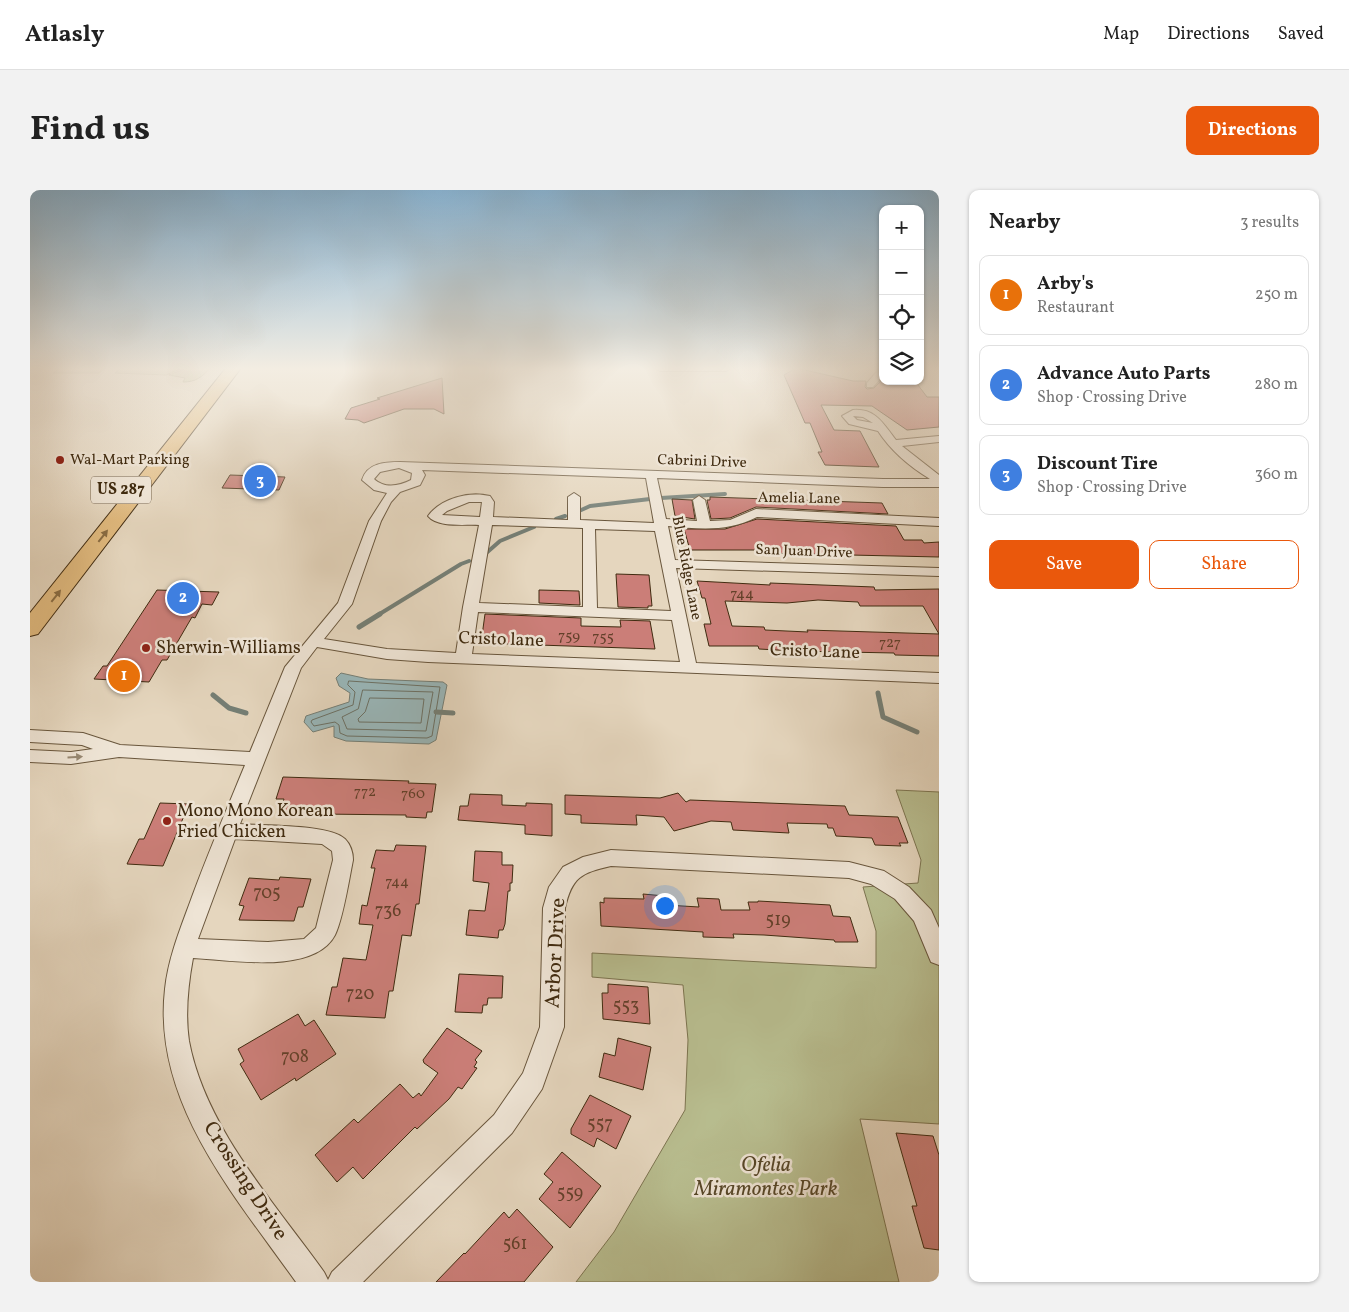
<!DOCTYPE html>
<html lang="en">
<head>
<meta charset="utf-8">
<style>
  :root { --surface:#fff; --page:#f2f2f2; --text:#222; --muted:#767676; --line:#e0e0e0; --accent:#ea580c }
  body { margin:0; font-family:Vollkorn,serif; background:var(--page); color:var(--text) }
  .controls { position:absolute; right:15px; top:15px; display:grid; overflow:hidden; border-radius:10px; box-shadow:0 1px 4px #0004 }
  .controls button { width:45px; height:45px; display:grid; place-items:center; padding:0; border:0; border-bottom:1px solid var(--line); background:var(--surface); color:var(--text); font:25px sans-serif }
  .you { position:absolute; left:634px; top:715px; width:18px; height:18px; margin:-12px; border:4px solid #fff; border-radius:50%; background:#1a73e8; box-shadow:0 0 0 8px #1a73e833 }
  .badge { display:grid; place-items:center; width:32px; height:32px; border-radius:50%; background:var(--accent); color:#fff; font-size:16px; font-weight:700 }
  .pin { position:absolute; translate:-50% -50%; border:2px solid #fff; box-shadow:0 1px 5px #0006 }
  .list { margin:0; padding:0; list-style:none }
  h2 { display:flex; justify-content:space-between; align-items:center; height:65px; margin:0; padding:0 20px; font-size:21px }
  h2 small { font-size:16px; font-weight:400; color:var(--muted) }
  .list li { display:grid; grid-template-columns:32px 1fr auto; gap:15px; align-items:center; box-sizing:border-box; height:80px; margin:0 10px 10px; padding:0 10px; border:1px solid var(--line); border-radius:10px }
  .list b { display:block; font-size:19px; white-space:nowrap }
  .list p { margin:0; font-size:16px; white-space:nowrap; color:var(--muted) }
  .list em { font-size:16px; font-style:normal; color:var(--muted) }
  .actions { display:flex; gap:10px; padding:15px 20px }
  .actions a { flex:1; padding:11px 0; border:1px solid var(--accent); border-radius:10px; text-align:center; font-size:18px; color:var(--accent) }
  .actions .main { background:var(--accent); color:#fff }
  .icon { flex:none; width:28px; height:28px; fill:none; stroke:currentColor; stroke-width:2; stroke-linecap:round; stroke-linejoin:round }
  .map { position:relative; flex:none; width:909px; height:1092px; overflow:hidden; border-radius:10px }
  header { display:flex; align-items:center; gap:30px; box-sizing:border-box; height:70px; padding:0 25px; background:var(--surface); border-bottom:1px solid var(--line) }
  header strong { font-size:24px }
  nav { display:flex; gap:28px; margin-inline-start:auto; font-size:18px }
  .intro { display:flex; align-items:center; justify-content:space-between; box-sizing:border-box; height:120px; padding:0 30px }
  h1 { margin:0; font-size:35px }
  .button { padding:12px 22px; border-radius:10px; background:var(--accent); color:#fff; font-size:18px; font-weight:700 }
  main { display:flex; gap:30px; padding:0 30px }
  aside { flex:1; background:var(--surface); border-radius:10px; box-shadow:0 1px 4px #0004 }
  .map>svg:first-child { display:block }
  .green { fill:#b8bd8f; stroke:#7c7450 }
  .water { fill:#99b7ba; stroke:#757f76 }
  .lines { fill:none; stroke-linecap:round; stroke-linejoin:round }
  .shore { stroke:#6c7165; stroke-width:1 }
  .stream-far1 { stroke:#757f76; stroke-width:4 }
  .stream { stroke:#757f76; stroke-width:5 }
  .building { fill:#cb7e78; stroke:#402b10; fill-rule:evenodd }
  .minor-casing { stroke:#69563c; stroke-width:2 }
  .primary-casing { stroke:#402b10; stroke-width:2 }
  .minor { fill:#eee4d5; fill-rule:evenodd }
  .primary { fill:#e2bb7f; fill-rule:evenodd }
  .oneway { fill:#896c42 }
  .oneway2 { fill:#978872 }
  .poi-dot { fill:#8f2418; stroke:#eee4d5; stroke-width:2 }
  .labels { text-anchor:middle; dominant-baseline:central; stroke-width:5; stroke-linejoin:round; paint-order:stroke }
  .far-poi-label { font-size:15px; fill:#402b10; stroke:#eee4d5; text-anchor:start }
  .far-street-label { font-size:15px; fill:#402b10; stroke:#eee4d5 }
  .number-label { font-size:15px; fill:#63402a }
  .shield { fill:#eee4d5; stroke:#74624b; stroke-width:1 }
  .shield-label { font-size:16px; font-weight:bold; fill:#402b10 }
  .street-label { font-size:18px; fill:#402b10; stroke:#eee4d5 }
  .poi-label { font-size:18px; fill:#402b10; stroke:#eee4d5; text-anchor:start }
  .near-number-label { font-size:18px; fill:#63402a }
  .near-street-label { font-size:21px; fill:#402b10; stroke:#eee4d5 }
  .near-park-label { font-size:21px; font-style:italic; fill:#584829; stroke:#eee4d5 }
</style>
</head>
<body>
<header>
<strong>Atlasly</strong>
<nav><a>Map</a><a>Directions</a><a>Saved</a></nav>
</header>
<div class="intro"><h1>Find us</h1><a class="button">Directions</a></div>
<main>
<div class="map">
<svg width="909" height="1092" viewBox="0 0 909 1092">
  <rect width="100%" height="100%" fill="#e5d6be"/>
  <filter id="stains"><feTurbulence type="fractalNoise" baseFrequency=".004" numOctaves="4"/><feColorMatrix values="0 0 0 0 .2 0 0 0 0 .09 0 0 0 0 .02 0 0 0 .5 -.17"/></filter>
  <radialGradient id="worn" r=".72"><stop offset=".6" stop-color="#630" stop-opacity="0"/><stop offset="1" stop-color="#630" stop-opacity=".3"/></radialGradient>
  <!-- green -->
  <path class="green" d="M30 178H75L69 183H23Z
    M91 178H152L136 185 85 183Z
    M157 178H180C172 187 166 192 153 192L155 188 139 185Z
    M866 600 909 602V934L830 929 869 1092H546L584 1042 655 920 658 850 653 795 562 787V763L846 778V741L833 697 888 693 891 670Z"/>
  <!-- water -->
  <path class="water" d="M311 483 338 489 413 492 417 495 406 550 399 554 316 551 304 547V536L283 542 274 532 276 526 319 512 320 503 309 496 306 488Z"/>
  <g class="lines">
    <!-- shore -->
    <path class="shore" d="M319 491 410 497 402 546 397 548 317 546 310 543 309 535 305 532 284 536 281 532 282 530 323 515 325 502 318 495Z
      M333 500 403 502 396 541 317 539 312 527 328 519Z
      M340 508 394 509 391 533 329 532 328 529 335 522Z"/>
    <!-- stream-far1 -->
    <path class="stream-far1" d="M631 308 695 304
      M549 321 560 316 620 309
      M526 329 535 326
      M454 365 470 351 504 337
      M348 425 431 374 439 371"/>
    <!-- stream -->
    <path class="stream" d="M329 437 350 424
      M848 503 853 527 887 542
      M183 505 199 518 216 523
      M406 522 423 523"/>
  </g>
  <!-- building -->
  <path class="building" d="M766 178 823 191H836L835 197 837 199 844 198 851 191H885L897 207H909V237L877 240 842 216 791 215 804 240 830 241 849 277 795 275 788 262H792L780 233H775L754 185Z
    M412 188 414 224 404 219H374L334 233 328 230 315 229 321 218 350 209 347 208Z
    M200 285 255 287 249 300 192 298Z
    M680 307 852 313 858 324 726 317 700 328 681 329 677 310H680Z
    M642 309 662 310 665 329 645 326Z
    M727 329 866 336 874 350H892L894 353 909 352V367L731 363 730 360H660L654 339H695Z
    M586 384 619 385 622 416H618V418L588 417Z
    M667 391 740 395V393L844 397 845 400 909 399V466L865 465 864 463 765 461 729 459 728 456H679L674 434H681L675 408H672ZM788 410 828 412 830 416H893L909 444 777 440 778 442 735 440 734 437 702 436 695 411 757 413Z
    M127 400 189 402 182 415 172 414 165 428 162 427 137 470H132L119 492 64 489 73 476H77Z
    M509 400 549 401 550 415 509 413Z
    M455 424 551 428V436L591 437 590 430 620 431 625 459 451 453Z
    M253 587 379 591 378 593 406 594 402 622H397L396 628 376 627V625L290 624H280L281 622 250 621 254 609H246Z
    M648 603 656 612 660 610 815 616 819 625 868 627 878 653H869L871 656 845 655 842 648 806 646 803 638H798L797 634 757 633 759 643 703 640 701 632 681 631 644 641 634 627 606 625 607 635 551 633V625L535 624V605L630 608Z
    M440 604 472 605V615L496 616V613L522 614V646L495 644V635L428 630 430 616H438Z
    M130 613 159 614 133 676 97 674 109 649H114Z
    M366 655 396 656 389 714H386L381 746 372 745 363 801H359L355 828 296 825 302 797H307L313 768 336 770 343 735 329 734 332 715 337 716 345 678H341L346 660 364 661Z
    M445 661 472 662V675H483L482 693H480V701H478L475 734 473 740H469L468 748 436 745 439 720 455 721 459 693 443 691Z
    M250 687 281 689 273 717H268L264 731 209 730 214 716 209 715 219 688 249 690Z
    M613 704 635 706 636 715 669 717 667 708 689 709 691 720H720L718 712H728V711L800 715 803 726 820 727 828 752H805L804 750 734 745 703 744 704 748 673 747V742L571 736 570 712 574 713V708L614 709Z
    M429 784 473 786 472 808H458L457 815H453L452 823 425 822Z
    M578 794 618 797 620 834 573 829 572 803H578Z
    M268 824 275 836 284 830 306 864 266 891 265 888 231 910 210 874 214 871 208 859Z
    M417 838 452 861 445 870 447 872 444 877 447 878 432 899 428 897 419 909 387 939 385 937 333 989 323 977 307 992 285 965 324 929 328 933 370 894 383 908 389 903 391 906 408 883 394 873 393 870Z
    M588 848 621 857 613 900 569 887 574 863 585 866Z
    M560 905 601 926 586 959 567 948 564 957 541 944V939Z
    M866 943 903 946 909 965V1060L894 1058 882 1016H887Z
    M532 962 571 996 540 1038 509 1009 523 992 514 984Z
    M487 1019 523 1057 494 1092H406L434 1063 435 1064 474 1022 479 1028Z"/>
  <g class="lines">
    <!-- minor casing -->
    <g class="minor-casing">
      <path id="minor" d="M625 178H701L696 181H630Z
        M850 178H853V186L843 197H837V193Z
        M823 220C846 218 854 235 866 250L909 246V252L872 256 909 285V297H853L627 288 636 329 667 331 663 310 669 306 675 310 680 331 700 330 726 319 909 328V336L727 327C698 342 670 339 638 336L645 370 909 378V386L646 378 666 473 909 483V493L398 472 357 469 287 457 271 478 210 634C234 636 299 634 315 649 320 654 323 662 323 670 319 690 313 729 305 745 284 785 201 770 163 768 158 795 155 824 159 851 175 937 244 1012 294 1082L298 1090 302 1082 464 925 493 883 510 837 513 718 519 697 533 677 553 667 581 660 819 672 854 681 879 697 901 720 909 738V775L901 772 884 731 865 709 841 694 819 688 581 676C551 683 542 687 535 718L534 837 512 899 482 943 333 1092H266C205 1006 122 912 135 799 138 770 149 742 159 715 176 668 196 621 215 575L89 567 41 574 0 572V560L41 562 63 559 52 555 0 552V540L53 543 90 555 220 562 255 477 308 413 339 331 357 303 344 300 332 290C337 273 355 272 370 272L853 289H900C880 277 861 261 848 241L819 234 812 226ZM823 226 833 227 843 233 827 230ZM369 278 382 283 381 290C369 296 355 299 344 289L350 282ZM392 280 616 288 624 333 550 330V307L544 303 538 307V330L463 327 464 312 460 306C439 301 411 308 398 326 408 338 435 334 449 335L433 417 426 463 357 459 294 449 322 414 351 331 361 312 370 302 390 295 395 285ZM439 312H452L450 327 412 325 417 321ZM462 335 553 338V417L449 413ZM565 339 625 341 641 421 567 418ZM448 422 642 430 650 472 442 464ZM205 649 292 654 302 661 303 670 286 738 274 749 238 752 168 749Z"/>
    </g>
    <!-- primary casing -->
    <g class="primary-casing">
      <path id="primary" d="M196 178H211L8 444 0 446V423Z"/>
    </g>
    <!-- minor -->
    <use href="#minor" class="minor"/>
    <!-- primary -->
    <use href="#primary" class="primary"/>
  </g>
  <!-- one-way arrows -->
  <defs><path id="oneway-solid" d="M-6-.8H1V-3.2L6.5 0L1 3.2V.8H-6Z" transform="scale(1.25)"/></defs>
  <g class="oneway">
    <use href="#oneway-solid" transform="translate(73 346) rotate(-52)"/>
    <use href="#oneway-solid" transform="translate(26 406) rotate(-52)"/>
  </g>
  <use class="oneway2" href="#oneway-solid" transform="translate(45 567) rotate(-4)"/>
  <!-- sky -->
  <linearGradient id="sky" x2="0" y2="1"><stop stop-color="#88b5d6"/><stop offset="0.54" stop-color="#f3ede2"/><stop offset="1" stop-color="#f3ede2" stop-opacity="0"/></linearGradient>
  <rect width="909" height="331" fill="url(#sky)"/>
  <!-- markers -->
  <g class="poi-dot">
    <circle cx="30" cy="270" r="5"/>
    <circle cx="116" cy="458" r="5"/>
    <circle cx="137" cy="631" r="5"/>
  </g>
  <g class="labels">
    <!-- far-poi labels -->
    <g class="far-poi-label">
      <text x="40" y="270">Wal-Mart Parking</text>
    </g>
    <!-- far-street labels -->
    <g class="far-street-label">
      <text transform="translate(672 272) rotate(2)">Cabrini Drive</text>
      <text transform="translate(769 309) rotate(1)">Amelia Lane</text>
      <text transform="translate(774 362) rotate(2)">San Juan Drive</text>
      <text transform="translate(656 378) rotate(79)">Blue Ridge Lane</text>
    </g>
    <!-- number labels -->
    <g class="number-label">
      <text x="712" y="404">744</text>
      <text x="539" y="446">759</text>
      <text x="573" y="447">755</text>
      <text x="860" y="453">727</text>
      <text x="335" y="602">772</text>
      <text x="383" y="604">760</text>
      <text x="367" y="692">744</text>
    </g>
    <!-- shield labels -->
    <rect class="shield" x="61" y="286.5" width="60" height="27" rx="4"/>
    <g class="shield-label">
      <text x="91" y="300">US 287</text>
    </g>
    <!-- street labels -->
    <g class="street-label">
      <text transform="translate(471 450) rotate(2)">Cristo lane</text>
      <text transform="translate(785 462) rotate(2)">Cristo Lane</text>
    </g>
    <!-- poi labels -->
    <g class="poi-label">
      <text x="126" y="458">Sherwin-Williams</text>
      <text x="147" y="621">Mono Mono Korean<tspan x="147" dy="21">Fried Chicken</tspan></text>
    </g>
    <!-- near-number labels -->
    <g class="near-number-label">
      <text x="237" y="703">705</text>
      <text x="358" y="721">736</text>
      <text x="748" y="730">519</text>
      <text x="330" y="804">720</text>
      <text x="596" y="816">553</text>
      <text x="265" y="867">708</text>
      <text x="570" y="934">557</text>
      <text x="540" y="1003">559</text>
      <text x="485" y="1054">561</text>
    </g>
    <!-- near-street labels -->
    <g class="near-street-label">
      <text transform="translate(526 763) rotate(-87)">Arbor Drive</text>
      <text transform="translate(215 991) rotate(57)">Crossing Drive</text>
    </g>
    <!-- near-park labels -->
    <g class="near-park-label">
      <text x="736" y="975">Ofelia<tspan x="736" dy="24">Miramontes Park</tspan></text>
    </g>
  </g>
  <rect width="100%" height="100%" filter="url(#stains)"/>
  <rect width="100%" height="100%" fill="url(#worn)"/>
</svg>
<div class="controls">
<button>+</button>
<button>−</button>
<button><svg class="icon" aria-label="locate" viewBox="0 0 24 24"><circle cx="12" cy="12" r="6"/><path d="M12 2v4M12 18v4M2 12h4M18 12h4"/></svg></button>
<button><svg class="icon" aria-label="layers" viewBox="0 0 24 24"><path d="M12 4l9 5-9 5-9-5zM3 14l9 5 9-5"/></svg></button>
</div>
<div class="you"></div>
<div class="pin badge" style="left:94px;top:486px;background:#e8710a">1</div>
<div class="pin badge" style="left:153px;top:408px;background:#3f7fe0">2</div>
<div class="pin badge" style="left:230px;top:291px;background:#3f7fe0">3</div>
</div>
<aside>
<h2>Nearby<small>3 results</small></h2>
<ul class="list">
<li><span class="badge" style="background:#e8710a">1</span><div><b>Arby's</b><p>Restaurant</p></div><em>250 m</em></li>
<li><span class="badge" style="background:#3f7fe0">2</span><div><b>Advance Auto Parts</b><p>Shop · Crossing Drive</p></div><em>280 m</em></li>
<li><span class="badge" style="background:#3f7fe0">3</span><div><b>Discount Tire</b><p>Shop · Crossing Drive</p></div><em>360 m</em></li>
</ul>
<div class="actions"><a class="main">Save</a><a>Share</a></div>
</aside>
</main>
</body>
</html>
